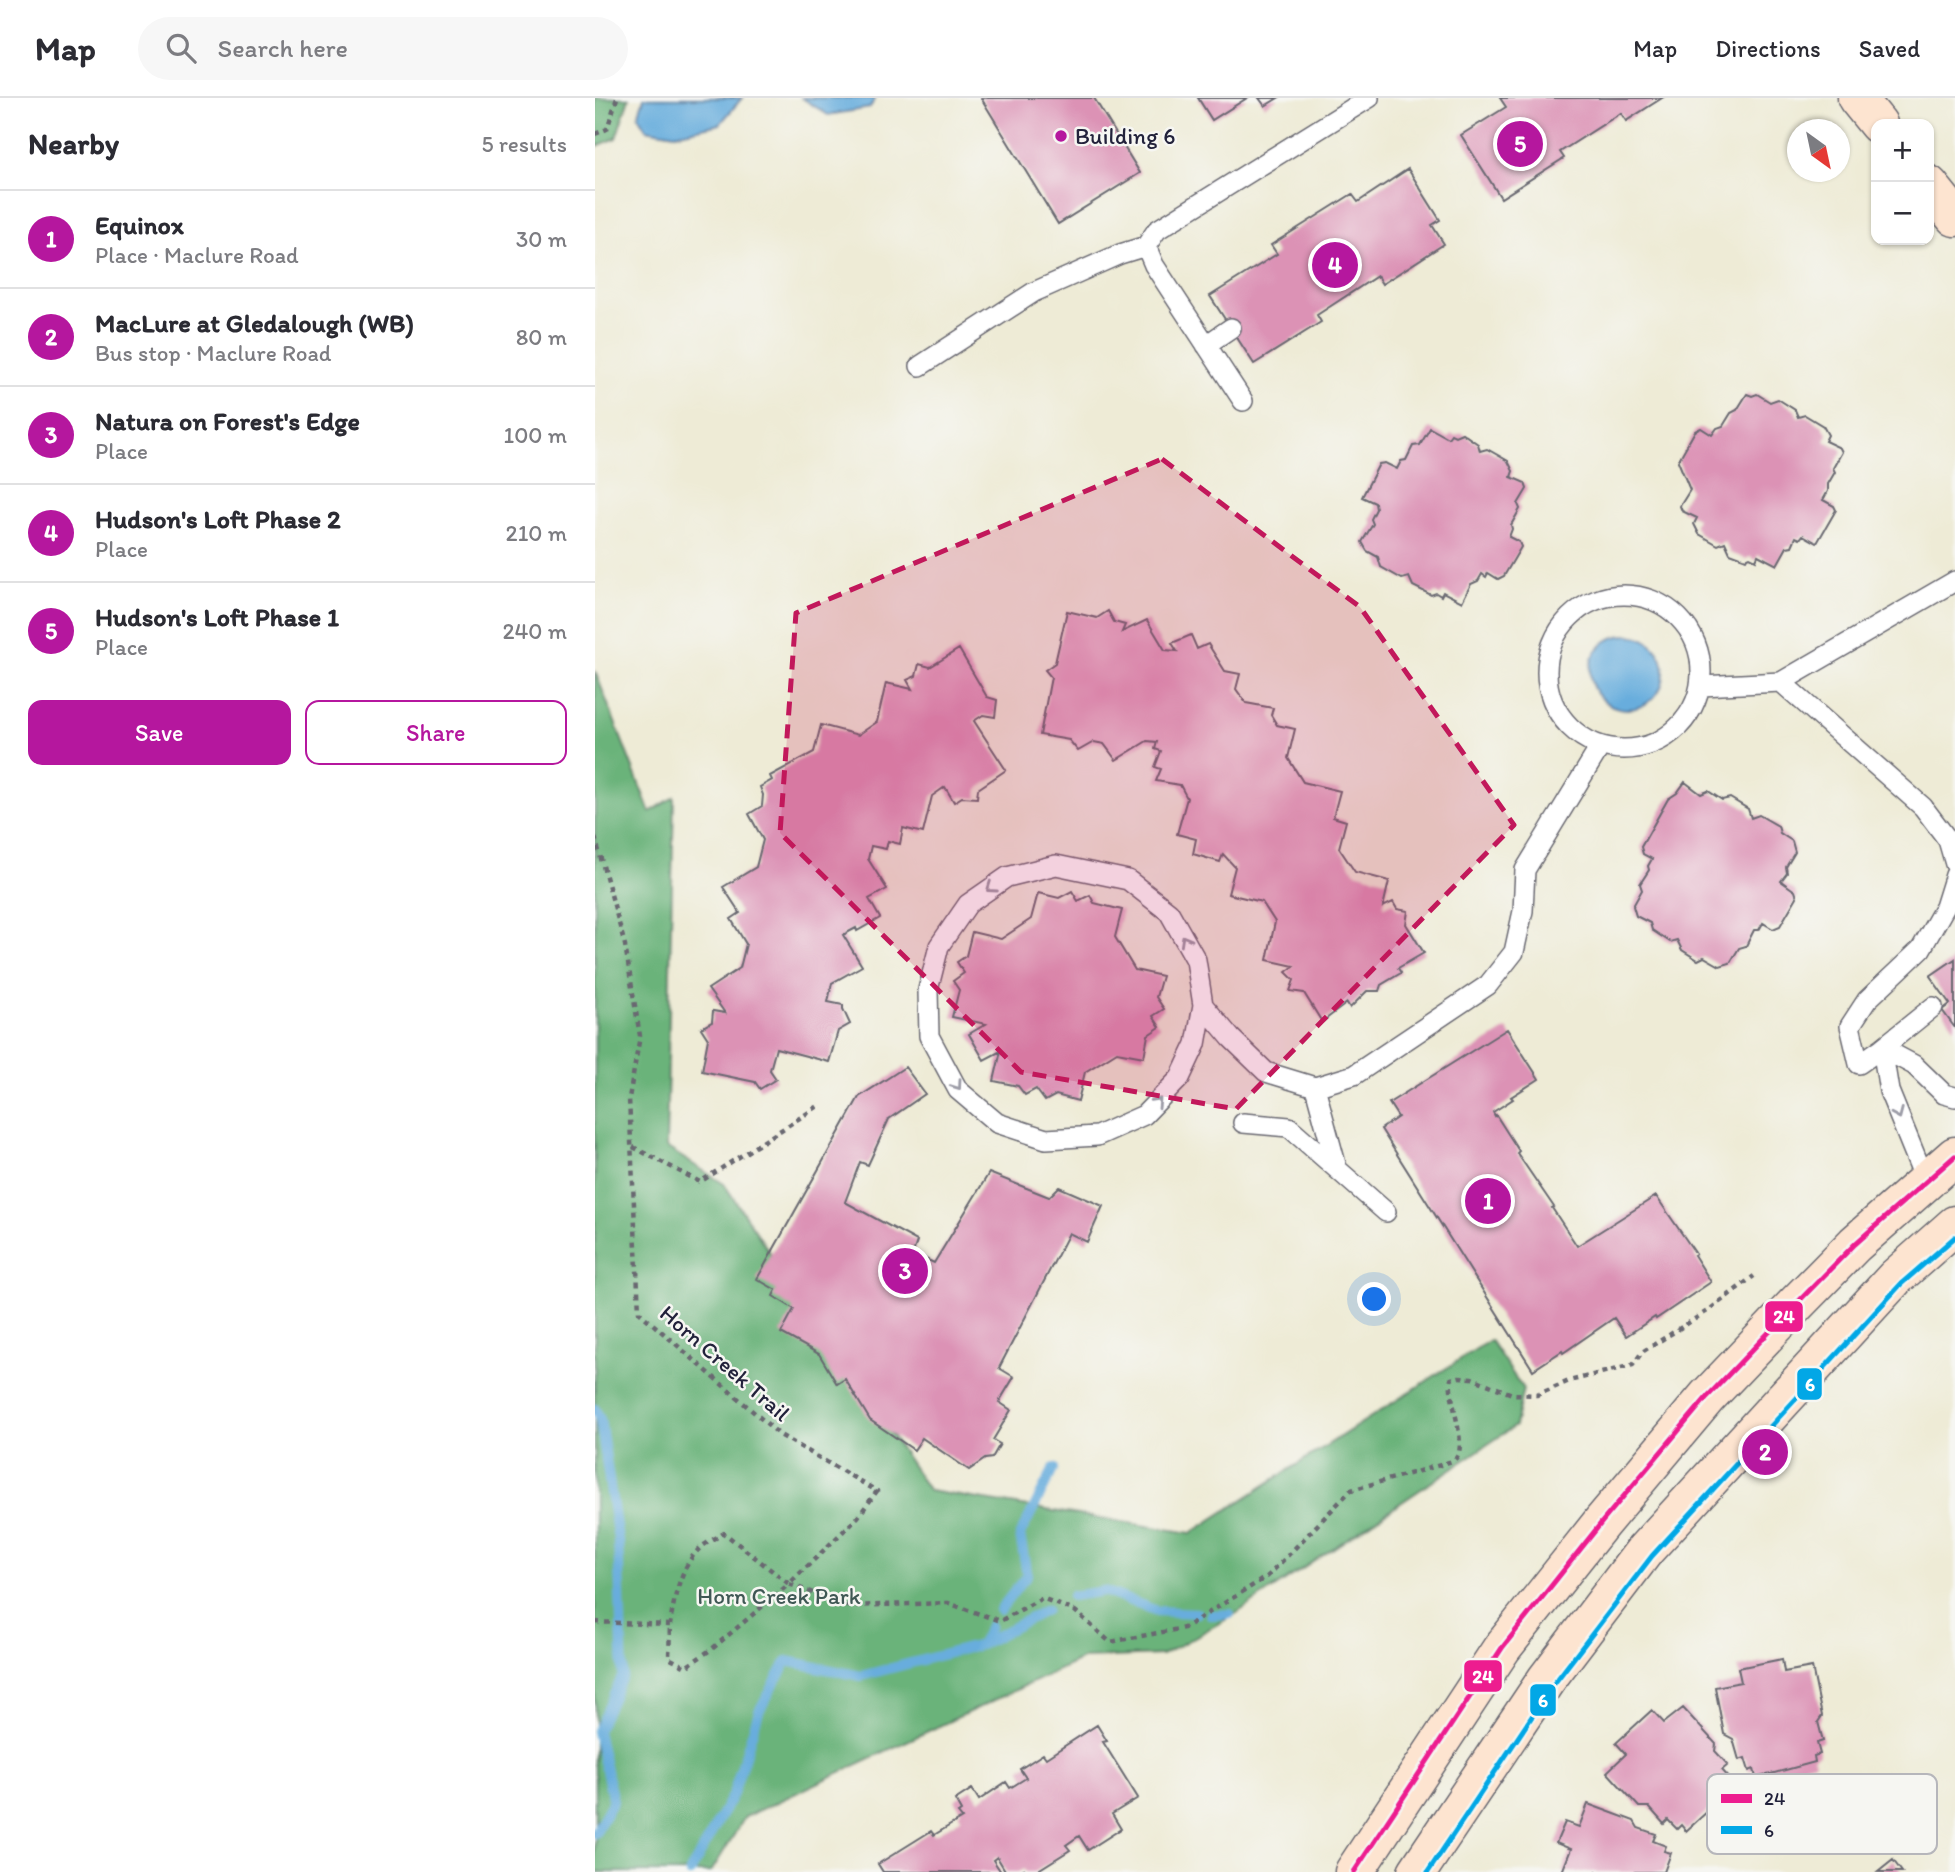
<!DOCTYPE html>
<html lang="en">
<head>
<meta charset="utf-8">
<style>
  :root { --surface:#fff; --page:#f7f7f7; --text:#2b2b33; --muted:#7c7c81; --line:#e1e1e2; --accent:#b5179e }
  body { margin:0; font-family:Itim,sans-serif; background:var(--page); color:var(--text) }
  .controls { position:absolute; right:21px; top:21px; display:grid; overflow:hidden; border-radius:14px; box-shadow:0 2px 5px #0004 }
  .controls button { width:63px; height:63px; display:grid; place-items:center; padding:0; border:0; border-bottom:2px solid var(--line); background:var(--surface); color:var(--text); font:35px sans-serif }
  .compass { position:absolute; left:1192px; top:21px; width:63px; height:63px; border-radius:50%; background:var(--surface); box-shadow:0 2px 5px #0004; rotate:147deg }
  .you { position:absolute; left:780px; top:1202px; width:24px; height:24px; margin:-18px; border:5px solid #fff; border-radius:50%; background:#1a73e8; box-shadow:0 0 0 10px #1a73e833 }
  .badge { display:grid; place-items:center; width:46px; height:46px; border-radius:50%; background:var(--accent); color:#fff; font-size:23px; font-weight:700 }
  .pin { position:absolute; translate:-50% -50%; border:4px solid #fff; box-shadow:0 2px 7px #0006 }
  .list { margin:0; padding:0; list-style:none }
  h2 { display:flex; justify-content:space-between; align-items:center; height:91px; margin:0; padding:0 28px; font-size:30px }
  h2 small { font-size:23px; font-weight:400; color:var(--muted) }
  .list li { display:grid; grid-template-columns:46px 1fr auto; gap:21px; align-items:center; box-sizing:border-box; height:98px; padding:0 28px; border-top:2px solid var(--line) }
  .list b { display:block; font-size:26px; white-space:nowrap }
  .list p { margin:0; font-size:23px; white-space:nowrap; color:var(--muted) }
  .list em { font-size:23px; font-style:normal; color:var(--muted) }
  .actions { display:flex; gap:14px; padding:21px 28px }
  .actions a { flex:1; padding:16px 0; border:2px solid var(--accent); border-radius:14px; text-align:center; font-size:24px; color:var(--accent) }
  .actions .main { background:var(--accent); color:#fff }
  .icon { flex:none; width:38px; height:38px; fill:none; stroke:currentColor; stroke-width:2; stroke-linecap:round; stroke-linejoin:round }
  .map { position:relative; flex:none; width:1360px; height:1774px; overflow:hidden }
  header { display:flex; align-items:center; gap:42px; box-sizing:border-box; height:98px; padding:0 35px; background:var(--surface); border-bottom:2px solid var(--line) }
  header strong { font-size:33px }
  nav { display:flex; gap:38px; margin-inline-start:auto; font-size:24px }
  .search { width:490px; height:63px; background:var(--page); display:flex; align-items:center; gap:18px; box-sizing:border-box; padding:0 24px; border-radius:38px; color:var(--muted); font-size:26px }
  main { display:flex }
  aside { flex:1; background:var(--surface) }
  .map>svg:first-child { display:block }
  .forest { fill:#6bb37a; stroke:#466a5a; stroke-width:2 }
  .water { fill:#67addd; stroke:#44688c; stroke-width:2 }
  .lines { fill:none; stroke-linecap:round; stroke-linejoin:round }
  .stream { stroke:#67addd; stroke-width:10 }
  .building { fill:#dc92b5 }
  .lane-casing { stroke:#696871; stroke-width:22 }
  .secondary-casing { stroke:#696871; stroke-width:41 }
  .path { stroke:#696871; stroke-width:4.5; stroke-dasharray:5 5; stroke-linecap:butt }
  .lane { stroke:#fff; stroke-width:19 }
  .secondary { stroke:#fde4d0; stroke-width:38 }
  .bus-1-casing { stroke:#f6f6f2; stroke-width:10 }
  .bus-2-casing { stroke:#f6f6f2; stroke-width:10 }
  .bus-1 { stroke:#ed1d8f; stroke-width:5 }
  .bus-2 { stroke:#02a7e6; stroke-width:5 }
  .oneway { stroke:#9c9ca7 }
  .marked { fill:#c2185b; fill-opacity:0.2; stroke:#c2185b; stroke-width:5; stroke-dasharray:14 9; stroke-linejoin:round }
  .poi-dot { fill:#b5179e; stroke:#f6f6f2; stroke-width:2.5 }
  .labels { text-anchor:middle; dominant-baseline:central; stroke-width:5; stroke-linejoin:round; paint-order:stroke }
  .poi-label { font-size:23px; fill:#22223b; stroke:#f6f6f2; text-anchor:start }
  .street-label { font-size:23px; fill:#22223b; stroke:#f6f6f2 }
  .park-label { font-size:23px; fill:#3f5754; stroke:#f6f6f2 }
  .key { fill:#f6f6f2; stroke:#b6b6bb; stroke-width:2 }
  .key-label { font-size:19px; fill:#22223b }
  .line-badge { stroke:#f6f6f2; stroke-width:2.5 }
  .badge-label { font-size:19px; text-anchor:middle; font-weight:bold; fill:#fff }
</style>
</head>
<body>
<header>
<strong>Map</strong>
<div class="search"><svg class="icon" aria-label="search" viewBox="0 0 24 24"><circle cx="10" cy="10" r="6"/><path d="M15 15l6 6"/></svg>Search here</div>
<nav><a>Map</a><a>Directions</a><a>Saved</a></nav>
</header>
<main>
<aside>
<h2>Nearby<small>5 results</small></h2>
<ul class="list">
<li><span class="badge">1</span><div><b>Equinox</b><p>Place · Maclure Road</p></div><em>30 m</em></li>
<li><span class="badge">2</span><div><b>MacLure at Gledalough (WB)</b><p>Bus stop · Maclure Road</p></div><em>80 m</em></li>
<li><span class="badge">3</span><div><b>Natura on Forest's Edge</b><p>Place</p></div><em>100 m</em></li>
<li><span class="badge">4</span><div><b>Hudson's Loft Phase 2</b><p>Place</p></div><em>210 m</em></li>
<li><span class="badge">5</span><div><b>Hudson's Loft Phase 1</b><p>Place</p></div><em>240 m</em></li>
</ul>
<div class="actions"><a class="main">Save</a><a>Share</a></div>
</aside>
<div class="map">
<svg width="1360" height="1774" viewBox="0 0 1360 1774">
  <rect width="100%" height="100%" fill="#f6f6f2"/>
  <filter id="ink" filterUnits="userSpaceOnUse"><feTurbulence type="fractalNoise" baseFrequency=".0143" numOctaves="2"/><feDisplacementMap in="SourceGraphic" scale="14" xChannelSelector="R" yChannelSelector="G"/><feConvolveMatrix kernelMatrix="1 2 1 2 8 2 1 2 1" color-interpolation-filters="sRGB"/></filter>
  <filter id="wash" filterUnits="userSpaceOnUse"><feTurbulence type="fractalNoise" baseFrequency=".00686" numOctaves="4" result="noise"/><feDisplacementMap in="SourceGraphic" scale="28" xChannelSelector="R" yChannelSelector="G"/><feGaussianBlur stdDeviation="1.57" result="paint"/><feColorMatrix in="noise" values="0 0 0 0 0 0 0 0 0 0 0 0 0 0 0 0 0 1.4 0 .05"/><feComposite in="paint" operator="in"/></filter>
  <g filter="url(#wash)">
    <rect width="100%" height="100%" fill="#eeebd6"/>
    <!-- forest -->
    <path class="forest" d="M0 0H34L21 40 0 49Z
      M0 573 55 714 79 699 71 1049 129 1086 334 1393 596 1435 895 1242 928 1291 920 1328 639 1517 567 1557 489 1560 150 1719 116 1774H0Z"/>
    <!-- water -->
    <path class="water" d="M49 0H147L125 26 80 36 51 31 43 18Z
      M207 0H280L275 10 233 17Z
      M995 574a37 37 0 1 1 74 0a37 37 0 1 1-74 0Z"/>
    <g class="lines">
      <!-- stream -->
      <path class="stream" d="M0 1311 5 1321 23 1442 28 1577 2 1633 18 1703 0 1735
        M477 1498 509 1493 562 1513 602 1515
        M405 1512 432 1477 425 1437 459 1370
        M616 1517 635 1516
        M386 1546 395 1528
        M95 1774 138 1696 164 1613 192 1563 266 1578 385 1547 451 1512"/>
    </g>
    <g id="blocks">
      <!-- building -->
      <path class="building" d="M386 0H499L545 75 463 126Z
        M603 0H652L617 22Z
        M664 0H683L670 8Z
        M905 0H1067L1031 23 1026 15 965 54 969 60 906 100 866 37 911 9Z
        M813 71 845 122 837 127 849 146 787 186 782 178 722 217 726 224 659 266 615 198 682 156 676 147 757 96 763 104Z
        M1152 296 1157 298 1162 296 1175 304 1183 301 1200 312 1203 319 1210 317 1228 328 1233 337 1230 343 1245 350 1247 354 1238 370 1240 374 1233 386V393L1228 402 1239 408 1241 412 1222 445 1208 437 1205 441 1201 439 1197 448 1192 449 1182 467 1163 457 1161 462 1155 459 1151 461 1135 455 1130 444 1123 447 1104 436 1099 426 1102 420 1087 413 1085 408 1095 392 1083 363 1100 333 1106 330 1117 337 1122 330 1128 328 1136 315 1142 312Z
        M835 330 853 340 856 336 860 338 867 335 883 346 885 353 892 351 913 363 918 373 916 379 930 385 932 391 923 406 925 411 916 427 917 431 914 439 924 444 926 449 909 478 903 481 893 475 891 479 887 476 883 483 876 486 867 504 848 494 846 498 841 495 836 497 818 488 814 479 807 481 786 469 783 459 772 453 767 444 778 426 776 421 781 411 780 405 767 399 784 366 790 365 802 371 806 363 811 362 818 348 825 347Z
        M472 513 502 520 513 513 519 524 530 527 527 534 552 522 570 552 582 553 577 545 596 537 602 551 613 546 630 573 645 576 641 591 651 605 678 610 676 617 682 627 700 631 693 660 708 684 745 693 738 719 751 723 744 750 760 774 794 783 788 809 798 804 802 811 813 813 811 826 829 855 803 870 806 875 786 887 784 893H772L755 910 752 905 727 924 709 895 695 893 699 882 691 874 699 868 672 862 680 824 667 804 633 796 640 769 628 756 625 764 598 756 601 741 582 736 592 700 585 687 561 683 566 671 560 669 566 653 560 651 562 644 552 643 521 662 509 646 499 644 483 653 474 642 445 637 456 579 450 572 460 565Z
        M364 551 392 599 402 602 400 619 388 617 379 623 411 672 383 691 382 700 367 699 359 704 350 689 337 698 328 735 308 730 305 746 293 743 291 751 276 748 273 761 292 791 274 801 285 820 262 833 261 830 248 837 267 868 237 885 233 904 248 907V911L255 926 243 933 234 964 181 950 175 972 181 981 165 991 160 984 107 973 113 941 106 930 117 924 118 913 130 915 113 891 145 870 151 846 136 821 145 815 128 789 161 769 168 742 154 716 167 708 168 697 165 689 177 682 175 678 219 654 226 627 263 637 282 624 291 585 317 591 312 582 321 578 324 566 335 569Z
        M1090 684 1106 696 1113 693 1127 702 1135 700 1153 711 1156 720 1164 717 1183 728 1185 735 1197 743 1200 754 1191 769 1192 775 1186 783 1200 793 1202 799 1185 828 1178 831 1168 825 1164 832H1159L1151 848 1144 850 1135 865 1125 868 1109 859 1103 862 1087 852 1082 842 1075 844 1057 832 1055 825 1041 818 1038 808 1047 792 1045 786 1054 772 1053 768 1057 761 1048 756 1046 749 1073 701 1082 695Z
        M477 793 483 803 495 797 499 805 527 812 520 839 540 872 567 878 561 899 569 911 558 918 565 929 553 937 549 959 522 954 490 974 483 1003 461 997 450 1003 441 991 430 997 423 988 399 983 406 953 389 962 374 936 391 926 357 919 364 892 358 883 369 875 362 864 371 858 377 834 406 841 436 821 443 795 464 800Z
        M1360 861V930L1347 912 1355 906 1335 878Z
        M912 931 944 981 916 999 918 1001 898 1014 900 1018 901 1017 924 1053 922 1055 959 1109 957 1110 982 1148 1061 1098 1101 1156 1099 1157 1116 1184 1061 1221 1060 1219 1031 1238 1019 1220 968 1255 967 1253 938 1272 786 1031 803 1019 794 1005Z
        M310 969 330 996 294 1021 273 1067 265 1064 250 1104 322 1143 318 1155 339 1165 394 1075 454 1099 464 1089 508 1108 492 1144 474 1135 404 1270 419 1279 404 1304 416 1312 398 1342 405 1346 397 1360 390 1361 374 1372 327 1340 319 1352 275 1322 250 1281 242 1286 224 1256 186 1235 199 1211 178 1198 181 1192 162 1181 264 999Z
        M1187 1561 1189 1574 1217 1569 1227 1618 1223 1624 1228 1643 1222 1645 1225 1656 1219 1658 1220 1664 1161 1680 1159 1671 1154 1673 1150 1660 1144 1662 1138 1641 1129 1636 1120 1589 1146 1584 1143 1570Z
        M1088 1610 1121 1646 1120 1653 1133 1667 1127 1672 1136 1682 1132 1686 1137 1691 1091 1733 1086 1727 1082 1731 1073 1722 1069 1726 1054 1709H1044L1012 1674 1031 1656 1021 1645 1057 1612 1069 1625Z
        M502 1627 512 1643 508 1644 543 1700 517 1716 526 1731 493 1752 484 1738 471 1747 475 1752 440 1774H430L429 1771 423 1774H411L402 1759 398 1762 406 1774H288L283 1766 336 1733 339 1737 367 1720 363 1715 366 1713 360 1702 377 1691 384 1702 411 1684 415 1690 431 1680 425 1671 448 1656 451 1660Z
        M993 1706 1039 1723 1043 1730 1061 1736 1058 1743 1071 1748 1069 1753 1076 1755 1069 1774H967L976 1751 961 1745 970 1724 984 1729Z
        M1298 1762 1307 1774H1283Z"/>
    </g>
  </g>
  <g filter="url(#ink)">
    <use href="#blocks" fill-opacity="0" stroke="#696871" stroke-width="2"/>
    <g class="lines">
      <!-- lane casing -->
      <g class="lane-casing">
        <path id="lane" d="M611 247 636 230
          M325 268 439 194 525 156 551 148
          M648 303 559 167 551 148 562 132 774 0
          M952 574a77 77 0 1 1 154 0a77 77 0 1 1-154 0Z
          M1186 584 1328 709 1353 742 1360 766
          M1106 588 1186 584 1360 483
          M608 907 601 946 585 980 549 1017 502 1038 451 1041 402 1025 363 992 334 938 333 892 344 848 373 806 412 779 461 767 533 782 574 814 601 862 608 907 636 940 671 974 720 989 759 977 893 887 919 854 928 813 930 772 1005 649
          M1338 909 1287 950 1264 966 1255 928 1272 902 1326 851 1350 809 1360 777
          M1287 950 1294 993 1331 1084
          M1287 950 1319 967 1349 996 1360 999
          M720 989 742 1070
          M648 1025 694 1029 791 1114"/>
      </g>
      <!-- secondary casing -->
      <g class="secondary-casing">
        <path id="secondary" d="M1262 0 1283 26
          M1334 87 1360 119
          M759 1774 907 1550 1007 1424 1112 1299 1201 1206 1260 1146 1360 1058
          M822 1774 951 1582 1050 1452 1300 1180 1360 1127"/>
      </g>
      <!-- path -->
      <path class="path" d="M0 36 12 31 22 0
        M0 739 30 847 45 938 34 1000 44 1214 185 1337 282 1393 263 1419 194 1486 129 1435C122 1440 112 1444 105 1450 85 1469 79 1501 75 1527
        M38 1049 105 1084 225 1007
        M0 1524 75 1527 74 1560 91 1569 118 1550 194 1486 252 1508 353 1505 405 1523 447 1500 480 1513 515 1544 589 1530 673 1478 756 1392 849 1366C852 1364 857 1364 860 1361 874 1349 853 1302 856 1281L864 1279 877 1280 917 1296 942 1297 974 1283 1038 1267 1047 1254 1114 1212 1159 1178"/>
      <!-- lane -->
      <use href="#lane" class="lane"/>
      <!-- secondary -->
      <use href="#secondary" class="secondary"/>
      <!-- bus-1 casing -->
      <g class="bus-1-casing">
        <path id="bus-1" d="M759 1774 907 1550 1007 1424 1112 1299 1201 1206 1260 1146 1360 1058"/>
      </g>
      <!-- bus-2 casing -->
      <g class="bus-2-casing">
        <path id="bus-2" d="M833 1774 958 1587 1057 1458 1306 1186 1360 1139"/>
      </g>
      <!-- bus-1 -->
      <use href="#bus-1" class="bus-1"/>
      <!-- bus-2 -->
      <use href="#bus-2" class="bus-2"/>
    </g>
    <!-- one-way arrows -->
    <defs><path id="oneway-chevron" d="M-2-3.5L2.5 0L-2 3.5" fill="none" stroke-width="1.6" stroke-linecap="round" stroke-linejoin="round" transform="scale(1.75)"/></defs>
    <g class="oneway">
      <use href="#oneway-chevron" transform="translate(396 790) rotate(145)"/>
      <use href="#oneway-chevron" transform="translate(590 842) rotate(-119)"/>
      <use href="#oneway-chevron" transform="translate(362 987) rotate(55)"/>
      <use href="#oneway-chevron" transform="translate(562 1004) rotate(-46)"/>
      <use href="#oneway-chevron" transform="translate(1303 1016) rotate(67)"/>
    </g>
  </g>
  <!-- marked area -->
  <path class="marked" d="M567 361 765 509 919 727 641 1011 426 974 185 735 201 515Z"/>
  <!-- markers -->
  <circle class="poi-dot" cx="466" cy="38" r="7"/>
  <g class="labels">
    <!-- poi labels -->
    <g class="poi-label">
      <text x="480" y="38">Building 6</text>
    </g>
    <!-- street labels -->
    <g class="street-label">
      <text transform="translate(130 1265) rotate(41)">Horn Creek Trail</text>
    </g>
    <!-- park labels -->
    <g class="park-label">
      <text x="184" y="1498">Horn Creek Park</text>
    </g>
  </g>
  <!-- legend -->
  <rect x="1112" y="1676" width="230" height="80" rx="10" class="key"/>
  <rect x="1126" y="1696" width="31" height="9" fill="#ed1d8f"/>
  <rect x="1126" y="1728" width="31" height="8" fill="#02a7e6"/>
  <g class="key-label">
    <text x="1169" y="1707">24</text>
    <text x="1169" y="1739">6</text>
  </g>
  <g class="line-badge">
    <rect x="1169" y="1202" width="40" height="33" rx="7" fill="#ed1d8f"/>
    <rect x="1201" y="1269" width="27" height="34" rx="7" fill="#02a7e6"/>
    <rect x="868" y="1561" width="40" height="34" rx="7" fill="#ed1d8f"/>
    <rect x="934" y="1585" width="28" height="34" rx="7" fill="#02a7e6"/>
  </g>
  <g class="badge-label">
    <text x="1189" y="1225">24</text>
    <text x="1215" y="1293">6</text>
    <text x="888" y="1585">24</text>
    <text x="948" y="1609">6</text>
  </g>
</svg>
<div class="controls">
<button>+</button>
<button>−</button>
</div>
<svg class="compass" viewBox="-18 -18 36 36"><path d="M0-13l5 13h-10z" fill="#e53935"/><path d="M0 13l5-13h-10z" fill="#7c7c81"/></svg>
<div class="you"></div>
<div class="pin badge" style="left:893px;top:1103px">1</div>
<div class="pin badge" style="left:1170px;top:1354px">2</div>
<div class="pin badge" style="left:310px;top:1173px">3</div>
<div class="pin badge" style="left:740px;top:167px">4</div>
<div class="pin badge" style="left:925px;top:46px">5</div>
</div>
</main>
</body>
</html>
